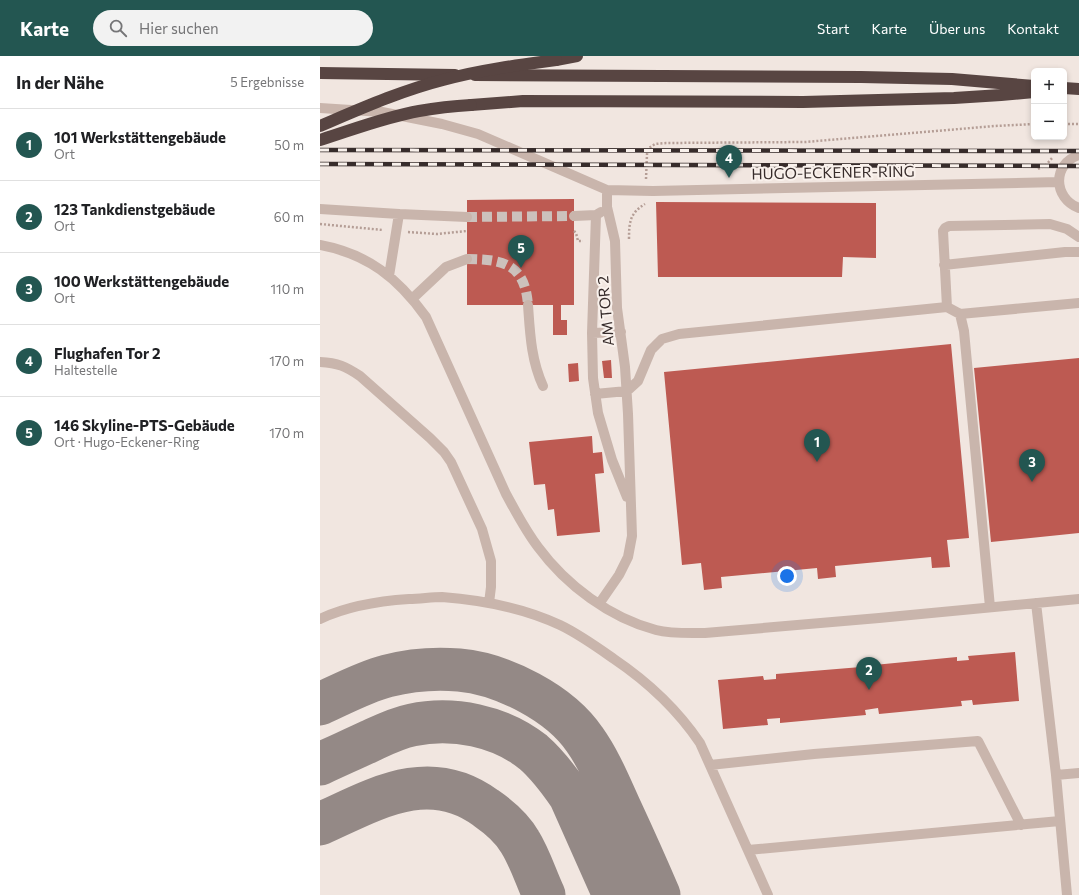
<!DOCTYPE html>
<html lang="de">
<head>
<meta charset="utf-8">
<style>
  :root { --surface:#fff; --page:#f2f2f2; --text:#202124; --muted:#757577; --line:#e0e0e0; --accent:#235651 }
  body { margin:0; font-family:Commissioner,sans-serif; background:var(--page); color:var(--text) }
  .controls { position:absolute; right:12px; top:12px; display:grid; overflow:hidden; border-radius:6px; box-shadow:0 2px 6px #0003 }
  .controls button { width:36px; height:36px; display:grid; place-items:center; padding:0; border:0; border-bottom:1px solid var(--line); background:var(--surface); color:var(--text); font:20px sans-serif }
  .you { position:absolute; left:467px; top:520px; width:14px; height:14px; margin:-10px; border:3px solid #fff; border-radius:50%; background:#1a73e8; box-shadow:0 0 0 6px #1a73e833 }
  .badge { display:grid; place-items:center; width:26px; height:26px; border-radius:50%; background:var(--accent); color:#fff; font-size:13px; font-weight:700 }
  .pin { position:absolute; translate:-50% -33px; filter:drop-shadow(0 1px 2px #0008) }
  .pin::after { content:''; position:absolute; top:21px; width:14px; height:12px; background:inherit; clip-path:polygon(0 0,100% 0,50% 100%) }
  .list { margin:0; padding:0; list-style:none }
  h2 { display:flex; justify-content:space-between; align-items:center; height:52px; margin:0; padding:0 16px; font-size:17px }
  h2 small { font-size:13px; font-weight:400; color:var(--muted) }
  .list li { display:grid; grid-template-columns:26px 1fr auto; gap:12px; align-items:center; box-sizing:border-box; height:72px; padding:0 16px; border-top:1px solid var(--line) }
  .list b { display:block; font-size:15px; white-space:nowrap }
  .list p { margin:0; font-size:13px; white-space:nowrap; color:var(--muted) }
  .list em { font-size:13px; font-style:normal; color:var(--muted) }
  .icon { flex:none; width:22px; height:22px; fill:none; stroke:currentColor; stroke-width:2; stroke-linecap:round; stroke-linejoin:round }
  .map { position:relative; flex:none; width:759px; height:839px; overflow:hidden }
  header { display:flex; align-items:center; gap:24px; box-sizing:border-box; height:56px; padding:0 20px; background:var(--accent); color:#fff }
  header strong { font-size:19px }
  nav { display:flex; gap:22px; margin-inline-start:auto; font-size:14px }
  .search { width:280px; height:36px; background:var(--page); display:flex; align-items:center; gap:10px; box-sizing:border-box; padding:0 14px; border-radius:22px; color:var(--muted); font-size:15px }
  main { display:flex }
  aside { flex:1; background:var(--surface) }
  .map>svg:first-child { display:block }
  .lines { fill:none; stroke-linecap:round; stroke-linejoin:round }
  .taxiway { stroke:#948986; stroke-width:43 }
  .building { fill:#bd5a52 }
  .minor-tunnel { stroke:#ccc1bc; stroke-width:10; stroke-dasharray:10 5; stroke-linecap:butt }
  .path { stroke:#b59e96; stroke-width:2.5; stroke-dasharray:2 2; stroke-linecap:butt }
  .minor { stroke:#c9b5ac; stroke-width:10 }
  .highway { stroke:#584542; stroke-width:12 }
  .rail-casing { stroke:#372c2b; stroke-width:4.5 }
  .rail { stroke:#f9f1ec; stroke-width:3; stroke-dasharray:9; stroke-linecap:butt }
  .highway-bridge { stroke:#584542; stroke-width:12 }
  .labels { text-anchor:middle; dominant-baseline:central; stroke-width:4; stroke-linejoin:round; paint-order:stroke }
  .street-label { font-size:15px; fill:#372c2b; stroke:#f9f1ec }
</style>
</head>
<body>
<header>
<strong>Karte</strong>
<div class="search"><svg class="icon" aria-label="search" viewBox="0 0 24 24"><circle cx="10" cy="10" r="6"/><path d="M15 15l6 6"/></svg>Hier suchen</div>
<nav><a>Start</a><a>Karte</a><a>Über uns</a><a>Kontakt</a></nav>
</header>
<main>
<aside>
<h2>In der Nähe<small>5 Ergebnisse</small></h2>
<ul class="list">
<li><span class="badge">1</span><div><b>101 Werkstättengebäude</b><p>Ort</p></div><em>50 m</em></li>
<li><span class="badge">2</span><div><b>123 Tankdienstgebäude</b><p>Ort</p></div><em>60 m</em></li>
<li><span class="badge">3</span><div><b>100 Werkstättengebäude</b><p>Ort</p></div><em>110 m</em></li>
<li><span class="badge">4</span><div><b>Flughafen Tor 2</b><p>Haltestelle</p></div><em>170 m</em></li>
<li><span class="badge">5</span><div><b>146 Skyline-PTS-Gebäude</b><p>Ort · Hugo-Eckener-Ring</p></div><em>170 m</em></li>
</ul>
</aside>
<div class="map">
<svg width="759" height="839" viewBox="0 0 759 839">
  <rect width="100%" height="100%" fill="#f1e6e0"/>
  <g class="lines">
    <!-- taxiway -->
    <path class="taxiway" d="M0 648C22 638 44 626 67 620 90 614 115 612 139 614 183 618 240 647 265 684 280 705 290 730 301 754 314 782 327 811 339 839
      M0 708C17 700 33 693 50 685 63 679 77 672 92 669 133 660 180 670 213 696 228 709 239 724 250 740L294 839
      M0 768C55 743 109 710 166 752 179 761 192 772 200 786 210 802 216 822 224 839"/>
  </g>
  <!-- building -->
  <path class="building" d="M254 143V249H241V264H247V279H233V249H147V144Z
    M336 146 556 147V202L523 201 522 221H338Z
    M631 288 649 482 627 484 630 511 612 512 611 501 515 510 516 521 498 523 497 512 401 521 402 532 384 534 381 507 362 509 344 316Z
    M759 302V477L671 486 654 312Z
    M291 304 292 322H284L282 305Z
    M258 307 259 325 249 326 248 308Z
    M272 380 273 397 282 396 284 417 275 418 280 476 237 480 234 453 228 454 225 428 214 429 209 386Z
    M695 596 699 645 653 649 652 644 641 645 642 650 559 658 558 652 545 654 546 659 460 667V662L447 663 448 669 403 673 398 624 443 620 444 624 456 623V618L541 611 542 615 554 613V609L637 601V605L649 604 648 600Z"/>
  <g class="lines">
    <!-- minor-tunnel -->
    <path class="minor-tunnel" d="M147 161 254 160
      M147 203C183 203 205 208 208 249"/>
    <!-- path -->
    <path class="path" d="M744 68H759
      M718 113 726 109 733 101
      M326 123 327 98 329 92 335 88 346 87 485 86 675 70 714 68
      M0 168 63 174
      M254 175 256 177 258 185H263
      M88 176 117 178 147 175
      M309 183C309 166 310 157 325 148"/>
    <!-- minor -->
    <path class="minor" d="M0 52 62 56 122 68 158 78 287 134 333 135 739 126
      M759 99C732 108 733 142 759 152
      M0 153 79 158 147 161
      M276 159 272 277 273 322 278 357 292 404 307 441
      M254 160 276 159 281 156
      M0 189C48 198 78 222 106 261L186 438C196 456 205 474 218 491 246 529 290 562 336 574 352 578 369 577 385 577L559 562 759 543
      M624 209 745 196H759
      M69 220 79 158
      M93 242 126 211 147 203
      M208 249C210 277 211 304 223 330
      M627 251 623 175 625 172 629 170 730 168 747 173 759 181
      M640 258 644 275 670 551
      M272 277 301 276
      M0 306C18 307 25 310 40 320L110 382 124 396 131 406 162 473 171 505V531L169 547
      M275 338 307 335 318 325 331 294 342 283 359 278 627 251 640 258 759 247
      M716 547 736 719 747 839
      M279 548 299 519 308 501 312 480 308 358 305 311 297 252 295 185 287 151V134
      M0 563C27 550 59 545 89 543 100 543 111 541 122 541 161 544 204 552 240 569 259 578 277 591 294 603 328 626 357 653 380 687L448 839
      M390 709 494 698 658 685 701 769
      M736 719 759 717
      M428 794 740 765"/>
    <!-- highway -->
    <path class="highway" d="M236 4 257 0
      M0 17 135 19
      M155 19 541 21 632 23 714 30
      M744 32 759 33
      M151 49 203 45 483 46 634 42 681 39 714 36"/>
    <!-- rail casing -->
    <g class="rail-casing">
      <path id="rail" d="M0 94 759 95
        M0 108 759 110"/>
    </g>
    <!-- rail -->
    <use href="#rail" class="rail"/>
    <!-- highway-bridge -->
    <path class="highway-bridge" d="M0 70C40 53 80 35 123 24 160 14 198 9 236 4
      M0 84C32 74 65 61 99 55 116 52 134 50 151 49"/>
  </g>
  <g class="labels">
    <!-- street labels -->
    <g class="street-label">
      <text transform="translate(513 116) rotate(-1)">HUGO-ECKENER-RING</text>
      <text transform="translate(285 255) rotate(-95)">AM TOR 2</text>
    </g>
  </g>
</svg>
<div class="controls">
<button>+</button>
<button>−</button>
</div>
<div class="you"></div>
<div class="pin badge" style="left:497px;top:406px">1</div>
<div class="pin badge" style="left:549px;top:634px">2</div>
<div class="pin badge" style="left:712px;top:426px">3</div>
<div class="pin badge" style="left:409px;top:122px">4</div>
<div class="pin badge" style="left:201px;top:212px">5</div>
</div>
</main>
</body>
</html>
